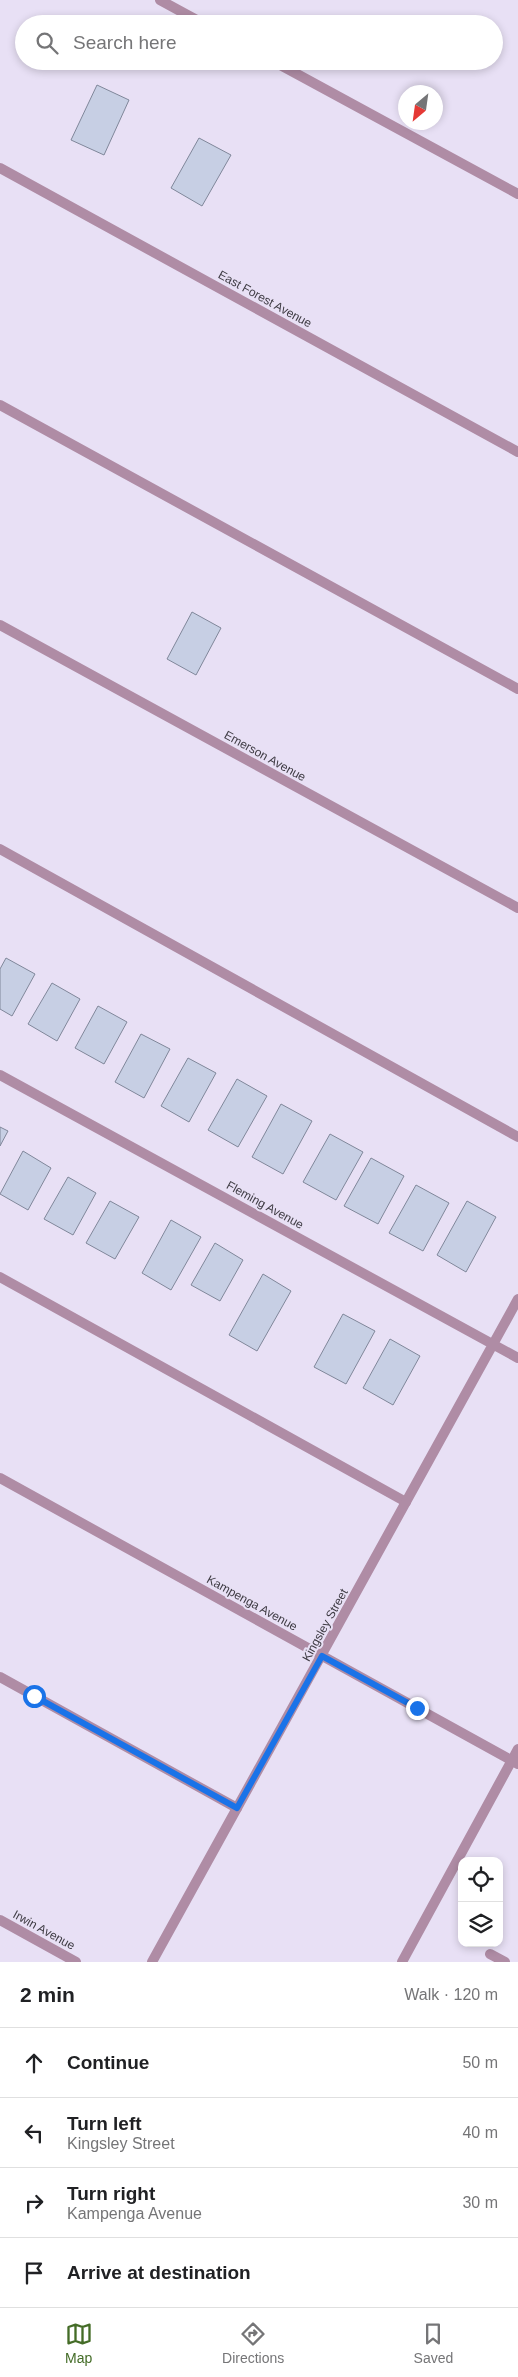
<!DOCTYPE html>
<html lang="en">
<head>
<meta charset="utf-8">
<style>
  :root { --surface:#fff; --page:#f6f6f6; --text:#202124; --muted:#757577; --line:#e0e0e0; --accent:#446c27 }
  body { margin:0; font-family:Helvetica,sans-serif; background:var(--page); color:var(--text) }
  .controls { position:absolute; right:15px; bottom:15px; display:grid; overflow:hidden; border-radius:10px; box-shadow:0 2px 8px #0003 }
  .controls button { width:45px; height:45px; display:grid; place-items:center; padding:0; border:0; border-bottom:1px solid var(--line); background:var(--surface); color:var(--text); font:25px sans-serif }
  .compass { position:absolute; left:398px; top:85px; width:45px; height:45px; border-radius:50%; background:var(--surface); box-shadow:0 2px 8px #0003; rotate:209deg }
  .stop { position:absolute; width:15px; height:15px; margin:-11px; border:4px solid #1a73e8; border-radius:50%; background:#fff }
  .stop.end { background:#1a73e8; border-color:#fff; box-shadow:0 1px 5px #0008 }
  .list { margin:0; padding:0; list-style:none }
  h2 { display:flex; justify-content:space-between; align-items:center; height:65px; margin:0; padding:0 20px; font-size:21px }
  h2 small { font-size:16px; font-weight:400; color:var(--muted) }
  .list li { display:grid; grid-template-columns:32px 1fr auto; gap:15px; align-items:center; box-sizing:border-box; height:70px; padding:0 20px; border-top:1px solid var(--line) }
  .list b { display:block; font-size:19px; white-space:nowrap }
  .list p { margin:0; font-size:16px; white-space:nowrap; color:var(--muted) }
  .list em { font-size:16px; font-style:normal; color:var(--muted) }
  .icon { flex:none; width:28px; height:28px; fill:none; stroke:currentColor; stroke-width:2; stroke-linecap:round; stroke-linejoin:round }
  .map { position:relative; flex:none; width:518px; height:1962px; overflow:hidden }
  .search { position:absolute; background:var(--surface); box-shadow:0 2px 8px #0003; left:15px; right:15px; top:15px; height:55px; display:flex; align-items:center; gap:12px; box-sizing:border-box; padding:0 18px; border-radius:28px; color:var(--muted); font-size:19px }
  .sheet { height:345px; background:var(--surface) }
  nav { display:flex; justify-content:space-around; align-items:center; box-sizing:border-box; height:70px; border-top:1px solid var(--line); background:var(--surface); font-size:14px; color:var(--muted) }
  nav a { display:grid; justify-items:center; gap:2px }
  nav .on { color:var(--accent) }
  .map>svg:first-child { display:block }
  .building { fill:#c7cfe4; stroke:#80879a }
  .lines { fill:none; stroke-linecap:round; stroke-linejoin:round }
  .service { stroke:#af8ca5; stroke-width:10 }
  .minor { stroke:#af8ca5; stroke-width:10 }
  .route { stroke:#1a73e8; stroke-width:6 }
  .labels { text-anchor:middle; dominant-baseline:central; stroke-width:4; stroke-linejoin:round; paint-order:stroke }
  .street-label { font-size:12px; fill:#3e3b43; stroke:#e8e0f5 }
</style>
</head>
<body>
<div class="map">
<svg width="518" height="1962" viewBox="0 0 518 1962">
  <rect width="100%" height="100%" fill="#e8e0f5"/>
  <!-- building -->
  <path class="building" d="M97 85 129 100 104 155 71 140Z
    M199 138 231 155 202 206 171 188Z
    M192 612 221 628 196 675 167 659Z
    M6 958 35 974 12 1016 0 1009V969Z
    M52 983 80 999 57 1041 28 1024Z
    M98 1006 127 1022 104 1064 75 1048Z
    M141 1034 170 1049 144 1098 115 1082Z
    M188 1058 216 1073 189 1122 161 1106Z
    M237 1079 267 1096 238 1147 208 1130Z
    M281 1104 312 1121 283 1174 252 1157Z
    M0 1127 8 1131 0 1146Z
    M330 1134 363 1152 336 1200 303 1182Z
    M23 1151 51 1168 28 1210 0 1194Z
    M371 1158 404 1176 378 1224 344 1206Z
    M68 1177 96 1193 73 1235 44 1219Z
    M416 1185 449 1203 423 1251 389 1233Z
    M110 1201 139 1217 115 1259 86 1243Z
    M467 1201 496 1217 466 1272 437 1255Z
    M171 1220 201 1237 171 1290 142 1273Z
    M215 1243 243 1260 220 1301 191 1285Z
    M263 1274 291 1291 257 1351 229 1335Z
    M343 1314 375 1331 346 1384 314 1367Z
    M390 1339 420 1356 393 1405 363 1388Z"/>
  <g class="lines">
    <!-- service -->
    <path class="service" d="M160 0 204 24
      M273 61 518 194
      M0 405 518 689
      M0 849 518 1137
      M0 1277 406 1502
      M0 1677 237 1808
      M490 1954 505 1962
      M402 1962 518 1749"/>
    <!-- minor -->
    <path class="minor" d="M0 168 518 452
      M0 625 518 908
      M0 1075 518 1358
      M0 1478 518 1764
      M0 1920 76 1962
      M152 1962 518 1299"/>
  </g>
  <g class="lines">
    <!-- route -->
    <path class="route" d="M34 1696 237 1808 322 1656 417 1708"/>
  </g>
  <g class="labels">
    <!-- street labels -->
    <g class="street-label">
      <text transform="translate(265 299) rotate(29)">East Forest Avenue</text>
      <text transform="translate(265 756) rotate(29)">Emerson Avenue</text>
      <text transform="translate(265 1205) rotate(29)">Fleming Avenue</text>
      <text transform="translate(252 1603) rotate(29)">Kampenga Avenue</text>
      <text transform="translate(325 1625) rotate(-61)">Kingsley Street</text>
      <text transform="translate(44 1930) rotate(29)">Irwin Avenue</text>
    </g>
  </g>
</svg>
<div class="controls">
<button><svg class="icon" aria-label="locate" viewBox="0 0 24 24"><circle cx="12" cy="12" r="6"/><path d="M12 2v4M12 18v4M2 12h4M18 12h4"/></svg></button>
<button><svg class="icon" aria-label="layers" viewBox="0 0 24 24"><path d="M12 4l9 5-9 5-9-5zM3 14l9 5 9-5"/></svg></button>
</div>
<svg class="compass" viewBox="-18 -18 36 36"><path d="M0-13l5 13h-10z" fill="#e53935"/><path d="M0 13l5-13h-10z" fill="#757577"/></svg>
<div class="stop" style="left:34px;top:1696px"></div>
<div class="stop end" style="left:417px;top:1708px"></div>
<div class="search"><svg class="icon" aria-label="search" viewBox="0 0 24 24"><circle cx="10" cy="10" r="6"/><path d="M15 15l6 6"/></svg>Search here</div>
</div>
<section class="sheet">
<h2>2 min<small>Walk · 120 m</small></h2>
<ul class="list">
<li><svg class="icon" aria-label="ahead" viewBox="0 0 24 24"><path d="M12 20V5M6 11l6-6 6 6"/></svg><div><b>Continue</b></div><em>50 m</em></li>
<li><svg class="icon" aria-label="left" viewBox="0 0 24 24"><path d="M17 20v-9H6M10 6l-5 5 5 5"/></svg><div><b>Turn left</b><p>Kingsley Street</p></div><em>40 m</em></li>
<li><svg class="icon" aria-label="right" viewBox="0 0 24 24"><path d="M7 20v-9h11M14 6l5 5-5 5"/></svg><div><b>Turn right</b><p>Kampenga Avenue</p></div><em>30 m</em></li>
<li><svg class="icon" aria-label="arrive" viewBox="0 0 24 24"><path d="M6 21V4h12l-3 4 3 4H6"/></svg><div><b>Arrive at destination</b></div></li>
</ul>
</section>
<nav>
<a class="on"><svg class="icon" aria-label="map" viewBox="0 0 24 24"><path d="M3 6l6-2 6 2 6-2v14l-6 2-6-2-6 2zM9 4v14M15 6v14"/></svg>Map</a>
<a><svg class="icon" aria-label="directions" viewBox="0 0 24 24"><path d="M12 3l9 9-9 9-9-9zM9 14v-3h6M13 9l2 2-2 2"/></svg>Directions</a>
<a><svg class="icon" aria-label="saved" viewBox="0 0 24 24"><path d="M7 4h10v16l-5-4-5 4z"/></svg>Saved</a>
</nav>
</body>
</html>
